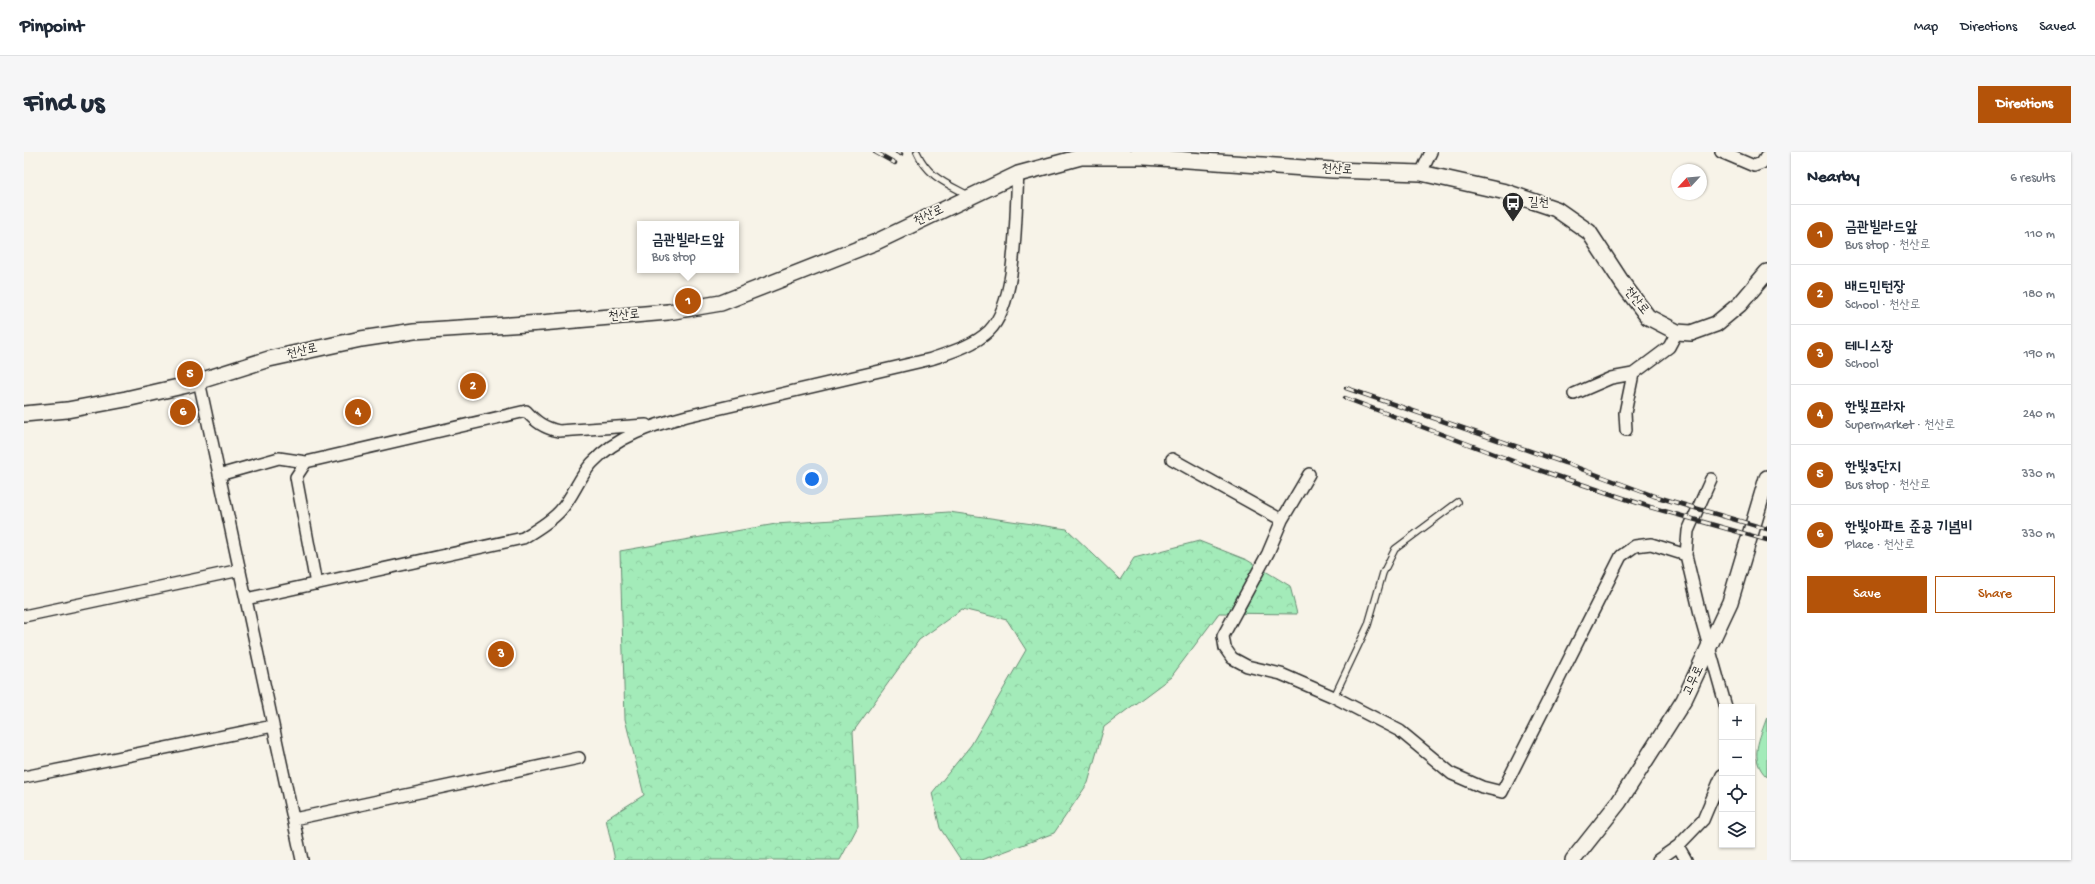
<!DOCTYPE html>
<html lang="en">
<head>
<meta charset="utf-8">
<style>
  :root { --surface:#fff; --page:#f6f6f7; --text:#1f2937; --muted:#747a83; --line:#e0e1e3; --accent:#b45309 }
  body { margin:0; font-family:"Gochi Hand","Poor Story",sans-serif; background:var(--page); color:var(--text) }
  .controls { position:absolute; right:12px; bottom:12px; display:grid; overflow:hidden; border-radius:0px; box-shadow:0 1px 3px #0004 }
  .controls button { width:36px; height:36px; display:grid; place-items:center; padding:0; border:0; border-bottom:1px solid var(--line); background:var(--surface); color:var(--text); font:20px sans-serif }
  .compass { position:absolute; left:1647px; top:12px; width:36px; height:36px; border-radius:50%; background:var(--surface); box-shadow:0 1px 3px #0004; rotate:244deg }
  .you { position:absolute; left:788px; top:327px; width:14px; height:14px; margin:-10px; border:3px solid #fff; border-radius:50%; background:#1a73e8; box-shadow:0 0 0 6px #1a73e833 }
  .badge { display:grid; place-items:center; width:26px; height:26px; border-radius:50%; background:var(--accent); color:#fff; font-size:13px; font-weight:700 }
  .pin { position:absolute; translate:-50% -50%; border:2px solid #fff; box-shadow:0 1px 4px #0006 }
  .popup { position:absolute; left:613px; top:69px; width:102px; height:52px; box-sizing:border-box; display:grid; place-content:center; border-radius:0px; background:var(--surface); filter:drop-shadow(0 1px 3px #0005); font-size:13px; white-space:nowrap; color:var(--muted) }
  .popup b { font-size:15px; color:var(--text) }
  .popup::after { content:''; position:absolute; left:50%; top:100%; margin-left:-8px; border:8px solid transparent; border-top-color:var(--surface) }
  .list { margin:0; padding:0; list-style:none }
  h2 { display:flex; justify-content:space-between; align-items:center; height:52px; margin:0; padding:0 16px; font-size:17px }
  h2 small { font-size:13px; font-weight:400; color:var(--muted) }
  .list li { display:grid; grid-template-columns:26px 1fr auto; gap:12px; align-items:center; box-sizing:border-box; height:60px; padding:0 16px; border-top:1px solid var(--line) }
  .list b { display:block; font-size:15px; white-space:nowrap }
  .list p { margin:0; font-size:13px; white-space:nowrap; color:var(--muted) }
  .list em { font-size:13px; font-style:normal; color:var(--muted) }
  .actions { display:flex; gap:8px; padding:12px 16px }
  .actions a { flex:1; padding:9px 0; border:1px solid var(--accent); border-radius:0px; text-align:center; font-size:14px; color:var(--accent) }
  .actions .main { background:var(--accent); color:#fff }
  .icon { flex:none; width:22px; height:22px; fill:none; stroke:currentColor; stroke-width:2; stroke-linecap:round; stroke-linejoin:round }
  .map { position:relative; flex:none; width:1743px; height:708px; overflow:hidden; border-radius:0px }
  header { display:flex; align-items:center; gap:24px; box-sizing:border-box; height:56px; padding:0 20px; background:var(--surface); border-bottom:1px solid var(--line) }
  header strong { font-size:19px }
  nav { display:flex; gap:22px; margin-inline-start:auto; font-size:14px }
  .intro { display:flex; align-items:center; justify-content:space-between; box-sizing:border-box; height:96px; padding:0 24px }
  h1 { margin:0; font-size:28px }
  .button { padding:10px 18px; border-radius:0px; background:var(--accent); color:#fff; font-size:14px; font-weight:700 }
  main { display:flex; gap:24px; padding:0 24px }
  aside { flex:1; background:var(--surface); border-radius:0px; box-shadow:0 1px 3px #0004 }
  .map>svg:first-child { display:block }
  .grass { fill:#a3ebb9; stroke:#678b72 }
  .forest { fill:url(#forest-crowns); stroke:#678b72 }
  .lines { fill:none; stroke-linecap:round; stroke-linejoin:round }
  .lane-casing { stroke:#2b2b2b; stroke-width:8 }
  .street-casing { stroke:#2b2b2b; stroke-width:14 }
  .secondary-casing { stroke:#2b2b2b; stroke-width:18 }
  .lane { stroke:#f7f3e8; stroke-width:5.5 }
  .street { stroke:#f7f3e8; stroke-width:11 }
  .secondary { stroke:#f7f3e8; stroke-width:15 }
  .rail-casing { stroke:#2b2b2b; stroke-width:4.5 }
  .rail { stroke:#f7f3e8; stroke-width:3; stroke-dasharray:9; stroke-linecap:butt }
  .labels { text-anchor:middle; dominant-baseline:central; stroke-width:3.5; stroke-linejoin:round; paint-order:stroke }
  .street-label { font-size:13px; fill:#2b2b2b; stroke:#f7f3e8 }
  .poi-label { font-size:13px; fill:#2b2b2b; stroke:#f7f3e8; text-anchor:start }
</style>
</head>
<body>
<header>
<strong>Pinpoint</strong>
<nav><a>Map</a><a>Directions</a><a>Saved</a></nav>
</header>
<div class="intro"><h1>Find us</h1><a class="button">Directions</a></div>
<main>
<div class="map">
<svg width="1743" height="708" viewBox="0 0 1743 708">
  <defs>
    <pattern id="forest-crowns" width="20" height="18" patternUnits="userSpaceOnUse"><rect width="20" height="18" fill="#a3ebb9"/><path d="M2 6a3 3 0 1 1 6 0M12 15a3 3 0 1 1 6 0" fill="none" stroke="#8cca9f"/></pattern>
  </defs>
  <rect width="100%" height="100%" fill="#f7f3e8"/>
  <filter id="ink" filterUnits="userSpaceOnUse"><feTurbulence type="fractalNoise" baseFrequency=".025" numOctaves="2"/><feDisplacementMap in="SourceGraphic" scale="8" xChannelSelector="R" yChannelSelector="G"/><feConvolveMatrix kernelMatrix="1 2 1 2 8 2 1 2 1" color-interpolation-filters="sRGB"/></filter>
  <g filter="url(#ink)">
    <!-- grass -->
    <path class="grass" d="M1743 565V625C1724 607 1736 586 1743 565Z"/>
    <!-- forest -->
    <path class="forest" d="M925 360 1043 377 1096 428 1110 406 1175 389 1223 408 1266 434 1273 462 1195 461 1147 525 1080 575 1064 631 1030 681 958 708H937L916 676 908 641 947 593 1002 498 983 468 938 457 895 488 829 580 834 674 816 708H591L582 667 620 643 601 567 596 399 752 372Z"/>
    <g class="lines">
      <!-- lane casing -->
      <g class="lane-casing">
        <path id="lane" d="M893 0C904 25 922 31 944 43
          M1310 545 1344 473 1359 421 1371 397 1434 350"/>
      </g>
      <!-- street casing -->
      <g class="street-casing">
        <path id="street" d="M1697 0 1730 14 1738 11 1743 3
          M1397 21 1407 0
          M175 229 278 708
          M1550 242 1587 226 1609 222 1645 195 1653 180
          M1602 278 1601 261 1609 222
          M1148 307 1258 368
          M282 310 272 325 292 432
          M1285 322 1258 368 1244 401 1199 484 1201 496 1208 506 1223 514 1257 522 1310 545 1376 579 1428 622 1458 635 1478 640 1597 404 1611 394 1627 392 1662 403 1678 470 1702 555
          M195 323 255 306 282 310 502 259C512 270 520 276 535 279L622 273
          M1662 403 1664 379 1687 327
          M222 447 499 386C512 378 526 370 536 359 549 345 555 325 568 311 593 284 629 273 663 264L907 207C927 200 949 194 965 179 994 151 991 62 994 22
          M0 464 216 418
          M0 625 249 574
          M270 667 555 606
          M1654 694 1662 708
          M1634 708 1654 694 1679 668 1698 623"/>
      </g>
      <!-- secondary casing -->
      <g class="secondary-casing">
        <path id="secondary" d="M0 262 43 258 102 247 163 233 245 207 337 187 390 179 517 171 644 160 697 151 852 90 994 22 1057 5H1121L1309 18 1397 21 1482 40 1532 57 1565 80 1599 132 1624 165 1653 180 1667 181 1692 172 1716 152 1743 120
          M1549 708 1595 650 1660 548 1706 450 1743 326"/>
      </g>
      <!-- lane -->
      <use href="#lane" class="lane"/>
      <!-- street -->
      <use href="#street" class="street"/>
      <!-- secondary -->
      <use href="#secondary" class="secondary"/>
      <!-- rail casing -->
      <g class="rail-casing">
        <path id="rail" d="M851 0 871 11
          M873 0 877 2
          M1322 236 1541 311 1630 344 1743 377
          M1321 246 1497 312 1626 355 1743 388"/>
      </g>
      <!-- rail -->
      <use href="#rail" class="rail"/>
    </g>
  </g>
  <!-- icons -->
  <defs>
    <g id="bus-pin" transform="scale(1.15)"><path d="M0 17L-7.5 6A9.5 9.5 0 1 1 7.5 6Z" fill="#2b2b2b" stroke="#f7f3e8"/><path d="M-5-6H5V4H4V6H2V4H-2V6H-4V4H-5ZM-3.5-4V0h7V-4ZM-3.5 1.2v1.5H-2V1.2ZM2 1.2v1.5H3.5V1.2Z" fill="#fff"/></g>
  </defs>
  <g fill-rule="evenodd">
    <use href="#bus-pin" x="1489" y="51"/>
  </g>
  <g class="labels">
    <!-- street labels -->
    <g class="street-label">
      <text transform="translate(1313 18) rotate(3)">천산로</text>
      <text transform="translate(905 64) rotate(-25)">천산로</text>
      <text transform="translate(1612 149) rotate(51)">천산로</text>
      <text transform="translate(600 164) rotate(-5)">천산로</text>
      <text transform="translate(278 200) rotate(-12)">천산로</text>
      <text transform="translate(1670 529) rotate(-65)">고무로</text>
    </g>
    <!-- poi labels -->
    <g class="poi-label">
      <text x="1504" y="51">길천</text>
    </g>
  </g>
</svg>
<div class="controls">
<button>+</button>
<button>−</button>
<button><svg class="icon" aria-label="locate" viewBox="0 0 24 24"><circle cx="12" cy="12" r="6"/><path d="M12 2v4M12 18v4M2 12h4M18 12h4"/></svg></button>
<button><svg class="icon" aria-label="layers" viewBox="0 0 24 24"><path d="M12 4l9 5-9 5-9-5zM3 14l9 5 9-5"/></svg></button>
</div>
<svg class="compass" viewBox="-18 -18 36 36"><path d="M0-13l5 13h-10z" fill="#e53935"/><path d="M0 13l5-13h-10z" fill="#747a83"/></svg>
<div class="you"></div>
<div class="pin badge" style="left:664px;top:149px">1</div>
<div class="popup"><b>금관빌라드앞</b>Bus stop</div>
<div class="pin badge" style="left:449px;top:234px">2</div>
<div class="pin badge" style="left:477px;top:502px">3</div>
<div class="pin badge" style="left:334px;top:260px">4</div>
<div class="pin badge" style="left:166px;top:222px">5</div>
<div class="pin badge" style="left:159px;top:260px">6</div>
</div>
<aside>
<h2>Nearby<small>6 results</small></h2>
<ul class="list">
<li><span class="badge">1</span><div><b>금관빌라드앞</b><p>Bus stop · 천산로</p></div><em>110 m</em></li>
<li><span class="badge">2</span><div><b>배드민턴장</b><p>School · 천산로</p></div><em>180 m</em></li>
<li><span class="badge">3</span><div><b>테니스장</b><p>School</p></div><em>190 m</em></li>
<li><span class="badge">4</span><div><b>한빛프라자</b><p>Supermarket · 천산로</p></div><em>240 m</em></li>
<li><span class="badge">5</span><div><b>한빛3단지</b><p>Bus stop · 천산로</p></div><em>330 m</em></li>
<li><span class="badge">6</span><div><b>한빛아파트 준공 기념비</b><p>Place · 천산로</p></div><em>330 m</em></li>
</ul>
<div class="actions"><a class="main">Save</a><a>Share</a></div>
</aside>
</main>
</body>
</html>
